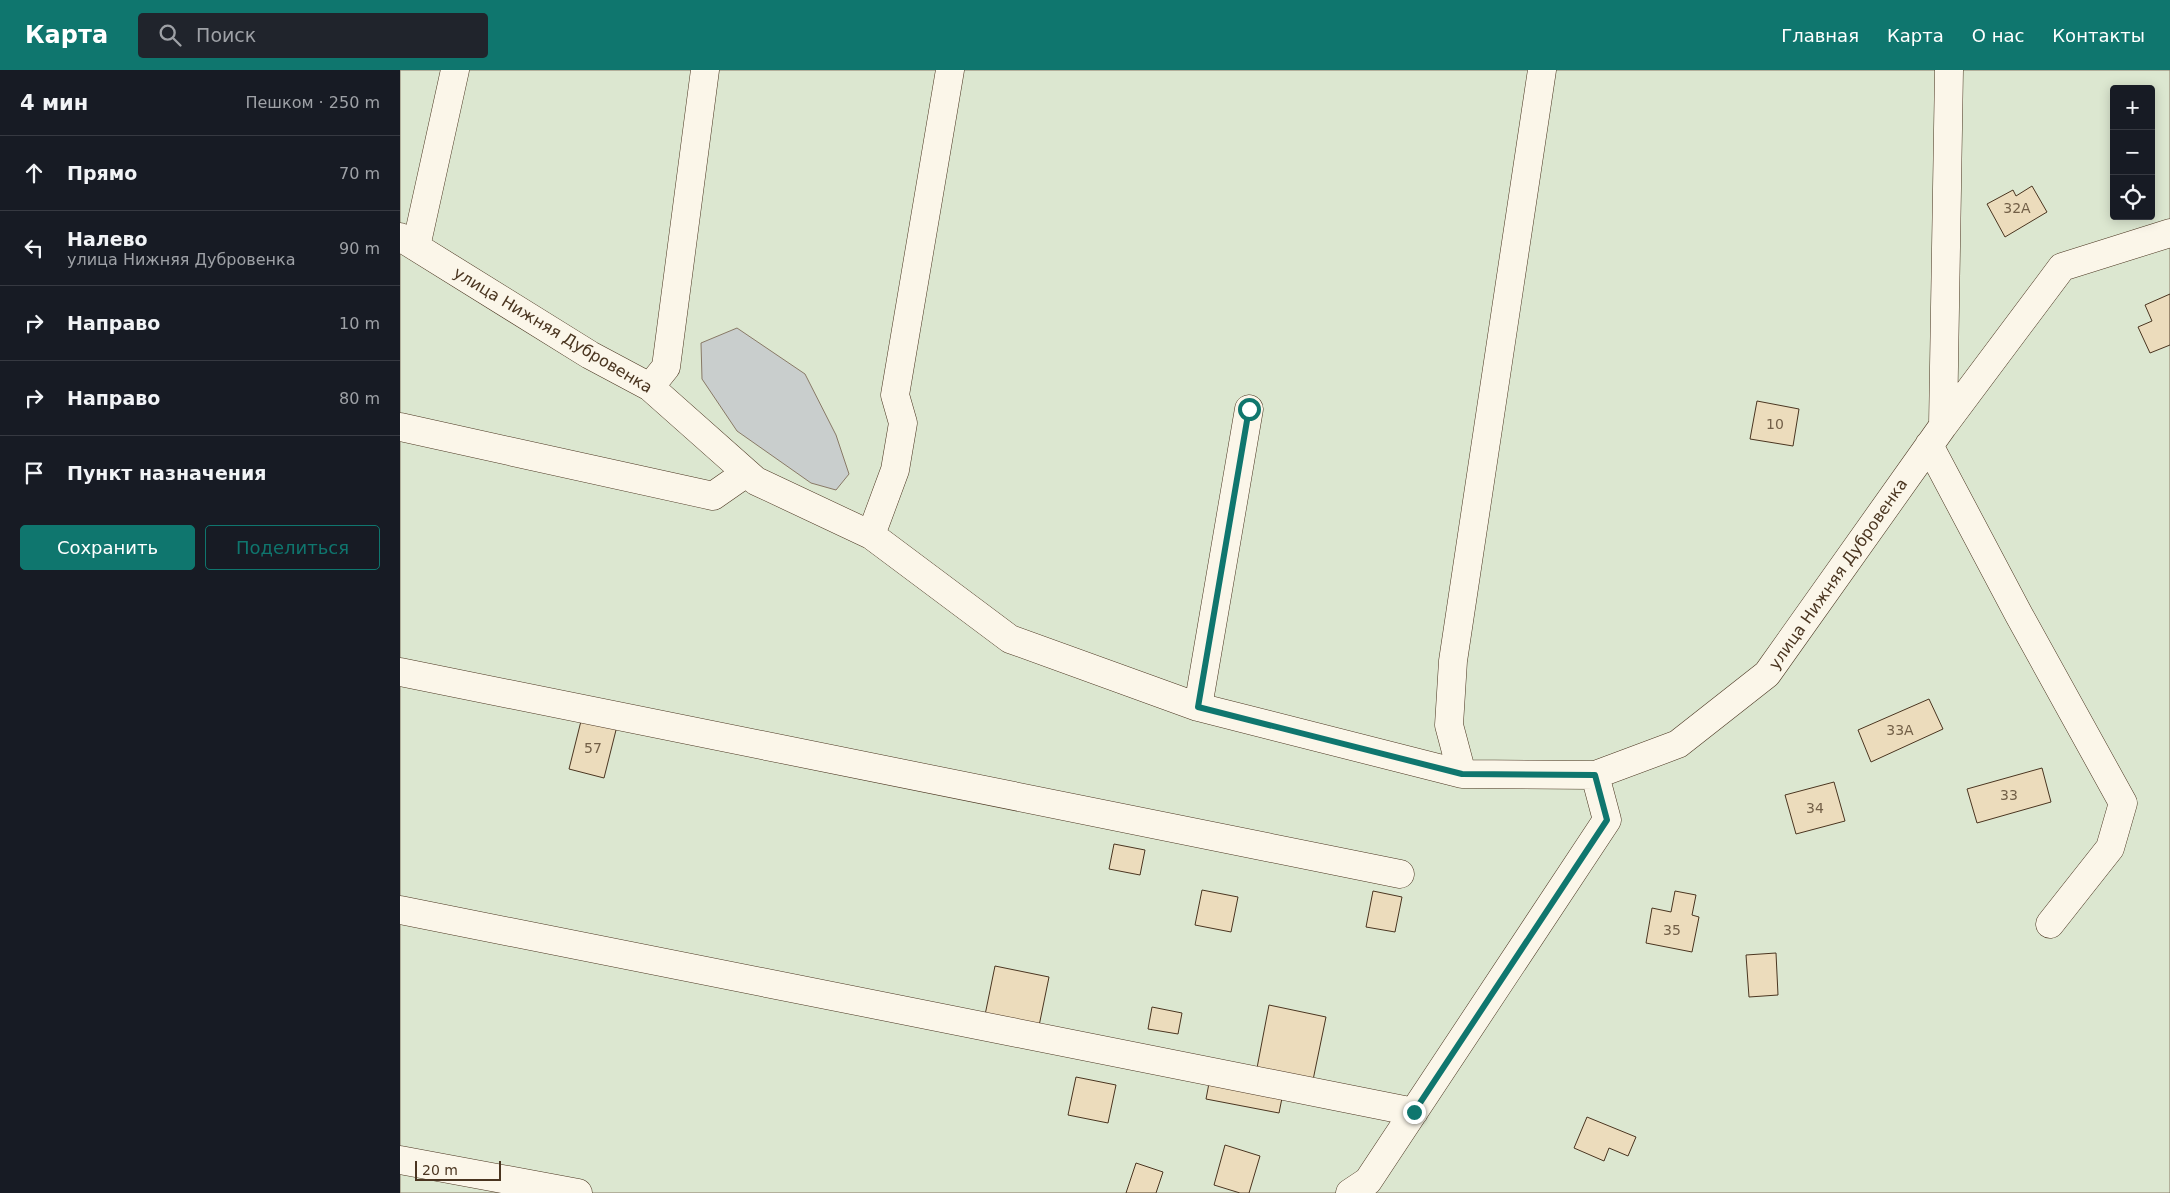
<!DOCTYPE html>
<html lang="ru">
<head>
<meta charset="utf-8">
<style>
  :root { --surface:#171b24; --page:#20242c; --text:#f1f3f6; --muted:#9ea1a6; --line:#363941; --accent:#0f766e }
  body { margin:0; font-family:"DejaVu Sans",sans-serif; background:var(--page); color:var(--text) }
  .controls { position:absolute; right:15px; top:15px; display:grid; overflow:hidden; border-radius:5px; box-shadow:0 2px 12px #0003 }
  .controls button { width:45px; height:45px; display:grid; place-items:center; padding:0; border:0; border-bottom:1px solid var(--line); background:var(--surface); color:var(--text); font:25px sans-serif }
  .scale { position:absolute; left:15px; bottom:12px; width:86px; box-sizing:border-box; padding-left:5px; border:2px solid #4a3520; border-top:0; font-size:14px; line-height:18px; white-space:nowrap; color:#4a3520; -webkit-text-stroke:4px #fbf6e9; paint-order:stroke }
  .stop { position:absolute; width:15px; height:15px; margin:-11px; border:4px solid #0f766e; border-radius:50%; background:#fff }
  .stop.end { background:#0f766e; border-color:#fff; box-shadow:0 1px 5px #0008 }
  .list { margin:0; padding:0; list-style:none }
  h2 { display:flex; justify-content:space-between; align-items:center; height:65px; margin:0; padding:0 20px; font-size:21px }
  h2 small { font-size:16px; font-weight:400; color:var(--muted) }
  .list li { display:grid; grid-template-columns:32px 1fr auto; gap:15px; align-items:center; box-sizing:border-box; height:75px; padding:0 20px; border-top:1px solid var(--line) }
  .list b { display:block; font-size:19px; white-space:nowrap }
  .list p { margin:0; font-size:16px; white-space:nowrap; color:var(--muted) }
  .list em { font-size:16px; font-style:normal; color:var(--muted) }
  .actions { display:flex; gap:10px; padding:15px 20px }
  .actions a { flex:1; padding:11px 0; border:1px solid var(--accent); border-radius:5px; text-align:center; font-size:18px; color:var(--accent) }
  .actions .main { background:var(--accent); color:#fff }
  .icon { flex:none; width:28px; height:28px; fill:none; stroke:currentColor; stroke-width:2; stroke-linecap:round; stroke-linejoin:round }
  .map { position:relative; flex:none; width:1770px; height:1123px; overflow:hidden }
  header { display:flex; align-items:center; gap:30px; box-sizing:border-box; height:70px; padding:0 25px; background:var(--accent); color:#fff }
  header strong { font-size:24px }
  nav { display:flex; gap:28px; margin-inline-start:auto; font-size:18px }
  .search { width:350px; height:45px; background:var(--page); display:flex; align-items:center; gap:12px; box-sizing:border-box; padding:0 18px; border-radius:5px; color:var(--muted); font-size:19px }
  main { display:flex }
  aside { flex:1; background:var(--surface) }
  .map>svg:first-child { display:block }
  .green { fill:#dce7d0; stroke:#887966; fill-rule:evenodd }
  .water { fill:#c9cecd; stroke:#887966 }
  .building { fill:#ecdcbc; stroke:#4a3520 }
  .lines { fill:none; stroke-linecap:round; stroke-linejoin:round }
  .minor-casing { stroke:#4a3520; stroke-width:29 }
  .minor { stroke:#fbf6e9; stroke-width:28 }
  .route { stroke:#0f766e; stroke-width:6 }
  .labels { text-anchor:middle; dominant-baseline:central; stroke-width:4; stroke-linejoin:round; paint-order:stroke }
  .number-label { font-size:14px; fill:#725f47 }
  .street-label { font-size:16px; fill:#4a3520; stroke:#fbf6e9 }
</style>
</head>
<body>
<header>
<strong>Карта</strong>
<div class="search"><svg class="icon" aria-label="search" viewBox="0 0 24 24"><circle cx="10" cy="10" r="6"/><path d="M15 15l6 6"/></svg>Поиск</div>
<nav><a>Главная</a><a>Карта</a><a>О нас</a><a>Контакты</a></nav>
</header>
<main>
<aside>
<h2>4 мин<small>Пешком · 250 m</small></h2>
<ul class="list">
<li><svg class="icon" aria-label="ahead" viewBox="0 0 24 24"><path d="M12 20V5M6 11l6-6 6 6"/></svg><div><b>Прямо</b></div><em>70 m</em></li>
<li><svg class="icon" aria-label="left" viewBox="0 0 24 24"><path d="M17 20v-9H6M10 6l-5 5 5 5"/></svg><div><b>Налево</b><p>улица Нижняя Дубровенка</p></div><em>90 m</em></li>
<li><svg class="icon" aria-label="right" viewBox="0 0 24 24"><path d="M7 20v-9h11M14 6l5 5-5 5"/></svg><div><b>Направо</b></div><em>10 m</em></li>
<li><svg class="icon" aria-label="right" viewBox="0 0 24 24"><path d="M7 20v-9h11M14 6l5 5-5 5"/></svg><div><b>Направо</b></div><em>80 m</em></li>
<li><svg class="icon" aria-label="arrive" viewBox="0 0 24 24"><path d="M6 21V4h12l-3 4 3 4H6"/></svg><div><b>Пункт назначения</b></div></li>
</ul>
<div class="actions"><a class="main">Сохранить</a><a>Поделиться</a></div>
</aside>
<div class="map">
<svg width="1770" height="1123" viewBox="0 0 1770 1123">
  <rect width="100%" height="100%" fill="#fbf6e9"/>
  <!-- green -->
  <path class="green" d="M0 0H1770V1123H0ZM1714 19H1751V146H1714Z"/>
  <!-- water -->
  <path class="water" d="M337 258 405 304 436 365 449 404 436 420 411 413 337 361 302 309 301 273Z"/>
  <!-- building -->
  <path class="building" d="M1632 116 1647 142 1605 167 1587 134 1613 120 1616 126Z
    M1770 224V275L1750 283 1738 257 1752 251 1745 235Z
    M1357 331 1399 339 1393 376 1350 369Z
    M1529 629 1543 659 1471 692 1458 660Z
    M182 647 217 656 204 708 169 699Z
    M1642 698 1651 732 1577 753 1567 719Z
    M1434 712 1445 751 1396 764 1385 725Z
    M714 774 745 780 740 805 709 799Z
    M802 820 838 827 831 862 795 855Z
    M973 821 1002 827 995 862 966 857Z
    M1275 821 1296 825 1292 845 1299 847 1292 882 1246 873 1252 838 1271 842Z
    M1376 883 1378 925 1349 927 1346 885Z
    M595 896 649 907 639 956 585 945Z
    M869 935 926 947 913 1010 857 998Z
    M752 937 782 943 778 964 748 959Z
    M676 1007 716 1015 708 1053 668 1045Z
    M810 1008 883 1023 879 1043 806 1029Z
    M1187 1047 1236 1067 1228 1086 1209 1078 1204 1091 1174 1078Z
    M825 1075 860 1086 849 1123H840L814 1115Z
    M736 1093 763 1102 756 1123H726Z"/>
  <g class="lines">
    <!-- minor casing -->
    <g class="minor-casing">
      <path id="minor" d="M0 167 190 285 250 317 356 411 471 465 610 569 798 637 1062 704 1195 705 1278 674 1367 604 1543 356 1662 197 1770 163
        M16 177 55 0
        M250 317 266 297 305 0
        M1543 356 1549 0
        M0 357 313 426 346 403
        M1529 375 1619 545 1723 733 1710 778 1650 854
        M471 465 495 400 503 353 495 325 550 0
        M0 602 1000 804
        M798 637 849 339
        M1062 704 1049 655 1053 591 1142 0
        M0 840 1014 1042
        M0 1090 178 1123
        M950 1123 968 1111 1207 750 1195 705"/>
    </g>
    <!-- minor -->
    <use href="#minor" class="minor"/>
  </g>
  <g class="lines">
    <!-- route -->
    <path class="route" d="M849 339 798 637 1062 704 1195 705 1207 750 1014 1042"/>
  </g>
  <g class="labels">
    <!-- number labels -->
    <g class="number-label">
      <text x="1617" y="138">32А</text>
      <text x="1375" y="354">10</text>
      <text x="1500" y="660">33А</text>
      <text x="193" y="678">57</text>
      <text x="1609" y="725">33</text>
      <text x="1415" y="738">34</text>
      <text x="1272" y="860">35</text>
    </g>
    <!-- street labels -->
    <g class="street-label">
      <text transform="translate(153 260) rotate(31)">улица Нижняя Дубровенка</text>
      <text transform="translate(1438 504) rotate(-55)">улица Нижняя Дубровенка</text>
    </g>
  </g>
</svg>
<div class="controls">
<button>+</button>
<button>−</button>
<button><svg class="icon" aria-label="locate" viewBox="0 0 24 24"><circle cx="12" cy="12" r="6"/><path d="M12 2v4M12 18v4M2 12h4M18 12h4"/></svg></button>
</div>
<div class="scale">20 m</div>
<div class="stop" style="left:849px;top:339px"></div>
<div class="stop end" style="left:1014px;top:1042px"></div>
</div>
</main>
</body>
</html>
